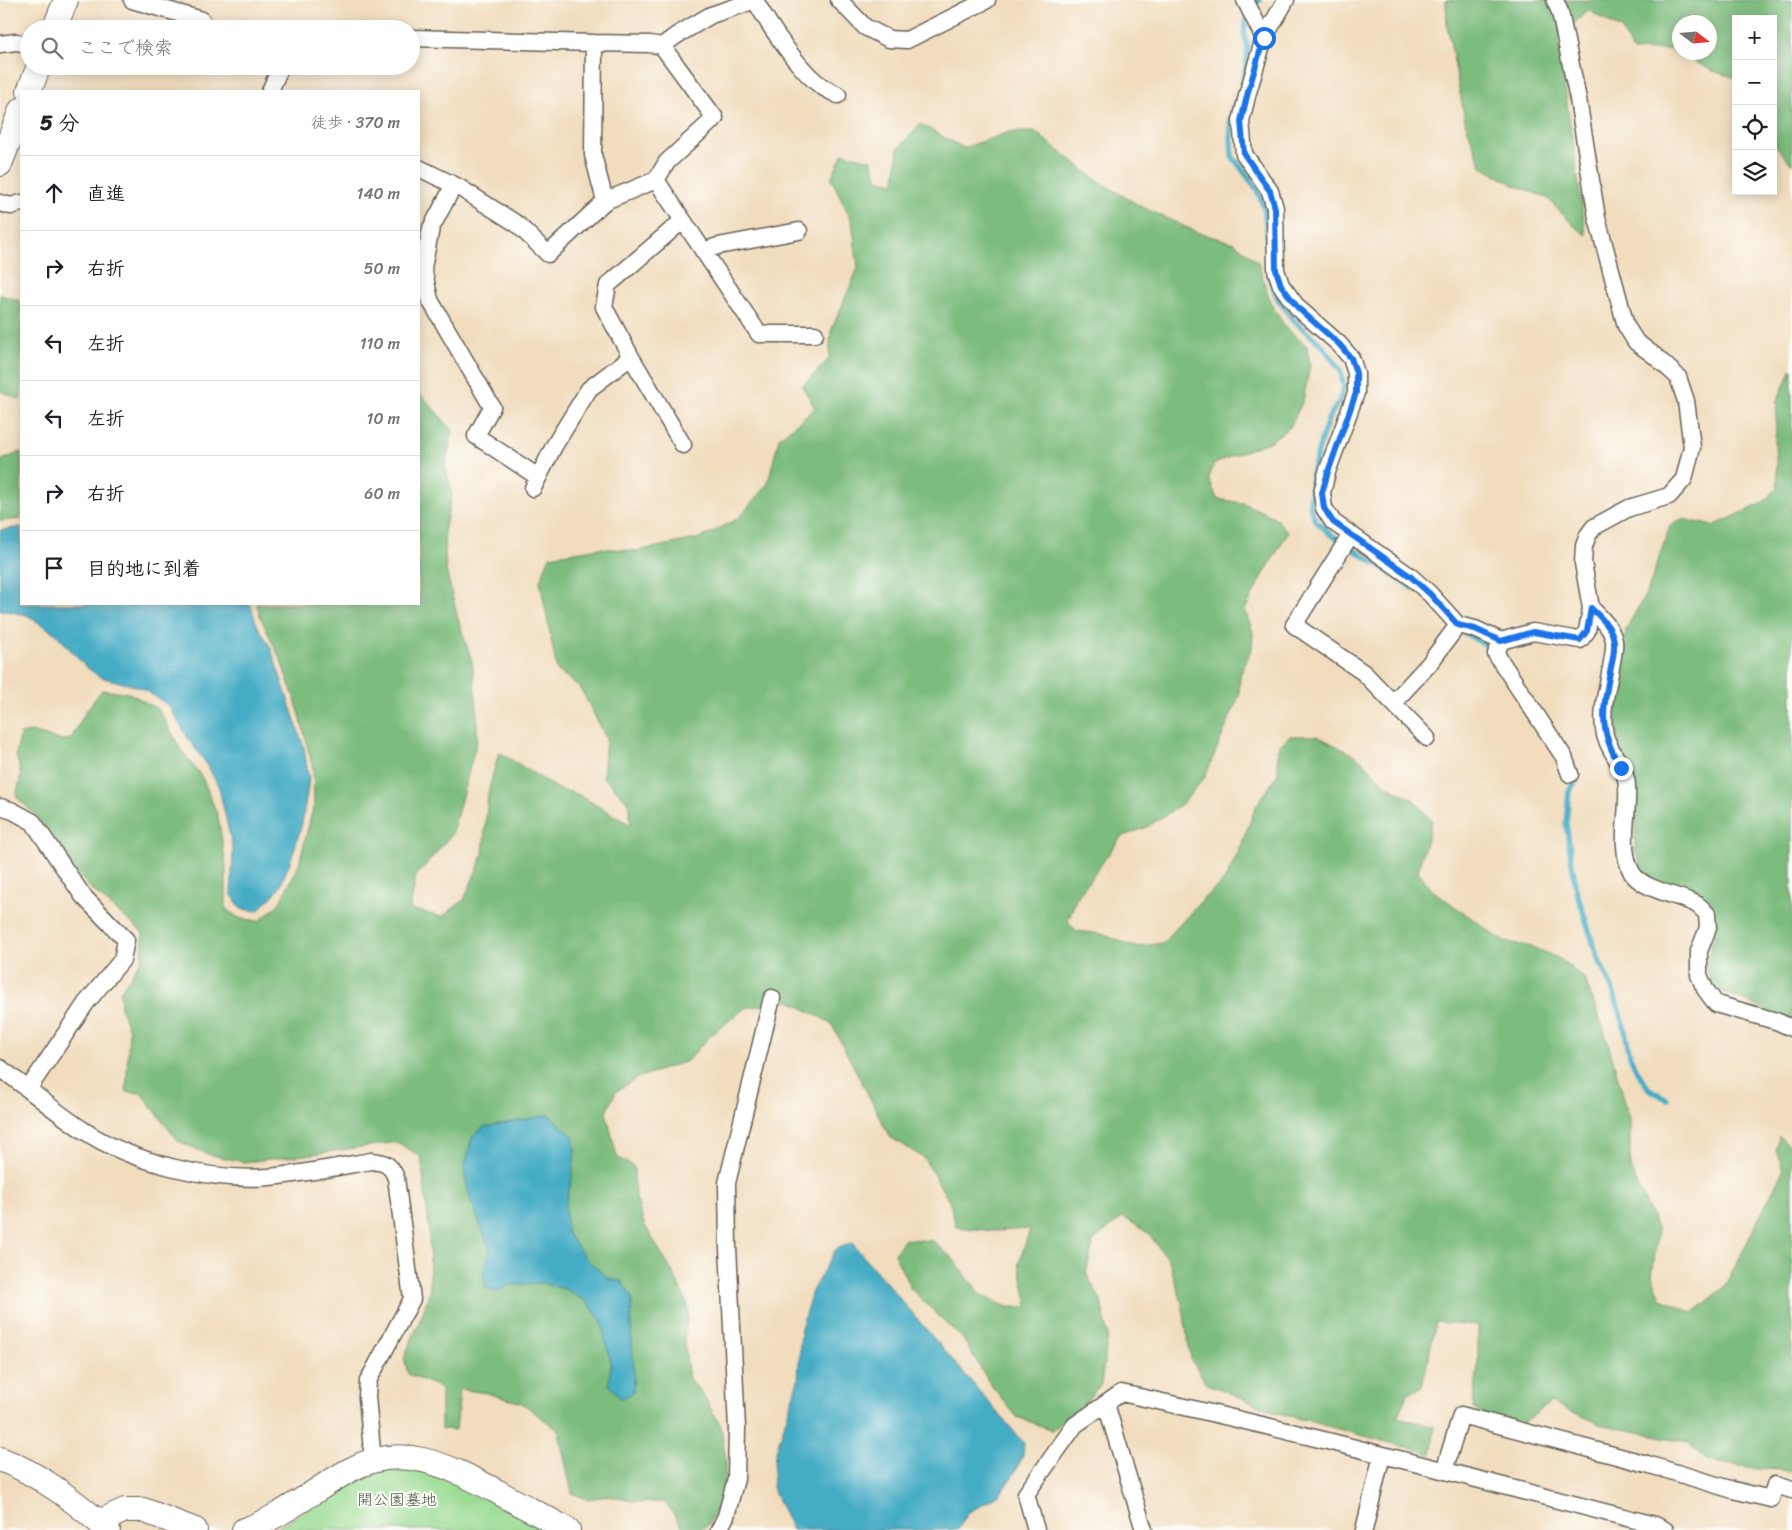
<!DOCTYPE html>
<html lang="ja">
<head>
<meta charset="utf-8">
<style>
  :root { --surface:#fff; --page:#f6f6f6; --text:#202124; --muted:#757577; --line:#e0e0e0 }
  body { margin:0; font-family:Sriracha,"Klee One",sans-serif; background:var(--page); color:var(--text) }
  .controls { position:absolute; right:15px; top:15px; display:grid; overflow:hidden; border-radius:0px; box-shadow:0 2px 12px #0003 }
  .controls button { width:45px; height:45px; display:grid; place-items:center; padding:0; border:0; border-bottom:1px solid var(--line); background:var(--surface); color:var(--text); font:25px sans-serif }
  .compass { position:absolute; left:1672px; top:15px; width:45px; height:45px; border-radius:50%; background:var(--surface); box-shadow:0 2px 12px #0003; rotate:106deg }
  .stop { position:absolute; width:15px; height:15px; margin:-11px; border:4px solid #1a73e8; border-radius:50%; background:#fff }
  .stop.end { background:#1a73e8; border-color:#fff; box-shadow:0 1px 5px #0008 }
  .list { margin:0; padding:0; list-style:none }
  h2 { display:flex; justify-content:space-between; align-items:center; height:65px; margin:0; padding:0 20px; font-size:21px }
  h2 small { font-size:16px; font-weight:400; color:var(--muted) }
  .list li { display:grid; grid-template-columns:32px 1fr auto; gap:15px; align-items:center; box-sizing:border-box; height:75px; padding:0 20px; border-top:1px solid var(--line) }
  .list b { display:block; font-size:19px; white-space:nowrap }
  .list em { font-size:16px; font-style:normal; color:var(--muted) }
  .icon { flex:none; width:28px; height:28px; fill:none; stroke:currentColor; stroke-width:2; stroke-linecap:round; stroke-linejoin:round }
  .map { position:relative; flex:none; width:1792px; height:1530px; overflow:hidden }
  .search { position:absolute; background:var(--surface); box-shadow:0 2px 12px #0003; left:20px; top:20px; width:400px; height:55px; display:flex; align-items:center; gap:12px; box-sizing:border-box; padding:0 18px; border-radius:28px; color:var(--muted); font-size:19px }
  .panel { position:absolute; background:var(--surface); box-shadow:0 2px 12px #0003; left:20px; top:90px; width:400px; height:515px; border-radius:0px }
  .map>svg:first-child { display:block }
  .green { fill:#9adc93; stroke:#5b7c58 }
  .forest { fill:#7bbc7d; stroke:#4c6c4c; fill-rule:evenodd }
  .water { fill:#45acc5; stroke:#306470 }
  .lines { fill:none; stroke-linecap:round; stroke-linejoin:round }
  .stream { stroke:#45acc5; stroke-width:5.5 }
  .street-casing { stroke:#676055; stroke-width:19 }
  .secondary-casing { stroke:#676055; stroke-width:26 }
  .street { stroke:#fff; stroke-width:16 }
  .secondary { stroke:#fff; stroke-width:24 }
  .route { stroke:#1a73e8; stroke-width:6 }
  .labels { text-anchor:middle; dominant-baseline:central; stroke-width:4; stroke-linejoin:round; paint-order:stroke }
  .park-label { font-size:16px; fill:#485f46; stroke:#fdfcf7 }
</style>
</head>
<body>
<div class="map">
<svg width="1792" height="1530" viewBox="0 0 1792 1530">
  <rect width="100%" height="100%" fill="#fdfcf7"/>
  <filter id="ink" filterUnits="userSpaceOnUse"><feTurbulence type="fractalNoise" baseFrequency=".02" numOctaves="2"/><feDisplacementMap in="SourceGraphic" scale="10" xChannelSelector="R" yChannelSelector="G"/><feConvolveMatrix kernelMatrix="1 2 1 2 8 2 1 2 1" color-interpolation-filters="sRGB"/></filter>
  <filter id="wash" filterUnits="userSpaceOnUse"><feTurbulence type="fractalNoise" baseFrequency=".0096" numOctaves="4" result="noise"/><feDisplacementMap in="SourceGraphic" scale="20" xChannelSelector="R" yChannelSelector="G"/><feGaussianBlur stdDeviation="1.12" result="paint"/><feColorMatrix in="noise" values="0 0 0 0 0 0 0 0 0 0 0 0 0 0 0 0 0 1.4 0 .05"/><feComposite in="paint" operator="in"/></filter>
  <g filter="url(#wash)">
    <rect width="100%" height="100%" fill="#f1ddbe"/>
    <!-- green -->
    <path class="green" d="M393 1466 440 1474 544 1530H274L343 1488Z"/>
    <!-- forest -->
    <path class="forest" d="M1446 0H1792V165L1773 142V19H1736V78L1713 71 1670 49 1633 51 1622 30 1588 10 1558 40 1586 235 1575 227 1547 198 1514 185 1482 167 1466 125 1447 25ZM1680 22H1710V52H1680Z
      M920 124 964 148 1009 132H1035L1097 180 1140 206 1199 233 1235 243 1258 262 1270 302 1285 327 1307 346 1310 366 1303 401 1290 427 1269 442 1229 457 1213 465 1209 479 1217 499 1243 503 1274 517 1288 532 1256 588 1245 610 1253 633 1252 648 1240 675 1239 696 1205 777 1182 804 1147 827 1121 837 1076 899 1068 921 1076 931 1102 934 1135 947 1163 943 1202 900 1224 881 1239 851 1256 806 1278 774V747L1289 736H1317L1358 757 1387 786 1414 800 1432 821 1418 871 1432 890 1503 941 1532 947 1560 959 1584 978 1604 1029 1630 1119V1168L1658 1230 1652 1276 1662 1299 1693 1313 1725 1287 1783 1170 1776 1149 1779 1136 1792 1148V1471L1746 1467 1706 1461 1688 1442 1599 1424 1551 1402 1518 1427 1473 1409 1478 1364V1326L1436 1322 1422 1387 1408 1393 1397 1417 1435 1427 1431 1454 1275 1412 1206 1383 1191 1359 1182 1303 1169 1261 1148 1233 1123 1217 1094 1240 1086 1273 1101 1301 1108 1335 1101 1384 1077 1412 1052 1430 1017 1417 990 1384 963 1339 911 1289 894 1254 905 1239 933 1241 954 1260 981 1295 1007 1307H1028L1019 1263 1030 1229 995 1231 956 1227 950 1203 924 1158 890 1137 831 1023 790 1001 745 1008 709 1037 687 1061 637 1078 616 1092 606 1112 617 1157 634 1167 635 1195 644 1224 674 1275 689 1308 684 1339 689 1379 702 1393 721 1426 726 1461 723 1496 708 1525 700 1530H685L665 1502H636L609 1496 587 1499 572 1493 558 1430 522 1403 486 1393 460 1389 456 1430 441 1429V1388L408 1374 404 1358 423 1313 430 1288 429 1228 421 1157 397 1142 298 1156 244 1162 207 1154 178 1141 141 1093 126 1092 129 1030 121 1009 120 992 142 959 143 933 90 888 56 847 35 814 16 797 21 775 16 754 20 734 31 732 60 740 71 739 86 711 102 690 129 693 159 710 180 748 203 779 218 817 226 865V909L239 918 259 921 279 904 299 864 314 804 313 769 299 712 281 661 260 616 257 604H419V394L426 400 453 431 445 466 452 494 444 532 446 570 458 619 472 661 477 707V740L452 834 416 876 410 909 442 917 464 900 483 855 488 793 499 752 560 790 575 793 631 825 628 802 603 777 606 738 580 687 557 670 540 581 550 556 600 548 637 551 701 538 739 518 768 483 779 438 815 408 802 386 829 359 831 331 858 268 852 221 831 178 843 153 871 160 878 180 895 183 898 149Z
      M0 295 21 301V400L0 391Z
      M1792 368V1021L1714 988 1705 966 1714 937V911L1686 894 1647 877 1635 851 1636 801 1632 772 1619 750 1616 708 1626 629 1648 590 1670 526 1683 519 1713 526 1761 504 1778 487 1775 444 1777 401Z
      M21 452V519L0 521V461Z"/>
    <!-- water -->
    <path class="water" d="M21 527V604H250L258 627 270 646 304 747 309 780 302 824 292 857 279 889 258 911 241 909 231 893 233 850 219 788 208 766 189 740 169 706 142 688 100 677 86 667 56 634 27 615 0 610V530Z
      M549 1115 573 1136 575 1150 572 1178 565 1206 567 1232 586 1259 608 1278 622 1282 632 1298 631 1327 634 1373 633 1392 621 1399 609 1384 611 1364 601 1320 588 1303 565 1289 542 1283 510 1285 497 1291 485 1288 484 1272 490 1250 470 1198 464 1172 472 1137 484 1127Z
      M852 1243 1024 1443 1023 1456 1014 1474 1000 1494 968 1513 958 1530H792L772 1488 775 1454 798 1380 801 1328 812 1291 836 1249Z"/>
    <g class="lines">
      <!-- stream -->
      <path class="stream" d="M1260 0 1254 4 1247 12 1244 34 1248 48 1246 67 1243 83 1230 118 1232 156 1257 189 1264 208 1267 229V250L1270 280 1278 299 1294 321 1322 345 1340 369 1344 387 1339 402 1329 417 1322 437 1312 474 1310 506 1315 520 1330 534 1413 588
        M1465 633 1496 651
        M1576 772V781L1569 791 1566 823 1576 889 1597 956 1612 988 1623 1021 1630 1056 1638 1073 1649 1089 1667 1099"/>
    </g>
  </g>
  <g filter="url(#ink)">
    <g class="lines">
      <!-- street casing -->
      <g class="street-casing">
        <path id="street" d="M132 0 202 20
          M755 0C768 24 798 69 820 85 825 89 832 92 838 95
          M839 0 865 27 889 39 907 40 987 0
          M1245 0 1264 38
          M1286 0 1264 38 1248 92 1241 121 1244 154 1270 191 1275 208 1276 270 1281 285 1298 308 1339 344 1351 358 1356 373V393L1327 472 1322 493 1324 508 1333 522 1410 576 1430 594 1458 625 1475 629 1501 641 1533 632 1580 640 1587 631 1591 608 1583 563 1584 546 1588 535 1594 527 1629 508 1669 496 1684 479 1692 447 1686 401 1678 377 1655 356 1636 342 1626 326 1597 218 1578 99 1560 12 1555 0
          M411 38 594 43 593 155 605 201
          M594 43 650 44 662 46 677 35 711 15 756 0
          M0 44 16 42 29 44
          M270 91 281 66
          M419 168 460 188 517 224 548 254 605 201 656 180 667 162 715 118 662 46
          M656 180 759 334H815
          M454 185 431 228 423 268 430 300 492 407 476 436 538 477
          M0 203 11 206 21 203
          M682 221 608 285 604 307 631 357 683 445
          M703 251 718 246 799 231
          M533 488 554 446 589 389 631 357
          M1350 536 1294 625 1364 673 1427 738
          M1591 608C1600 617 1612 628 1614 641 1615 650 1612 660 1611 668 1607 690 1600 712 1605 735 1610 754 1627 768 1627 787 1629 814 1618 847 1632 873 1643 890 1679 895 1696 904 1700 906 1704 911 1707 914L1708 928 1699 951V975L1705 989 1716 1004 1776 1021 1792 1028
          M1501 641 1496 654 1564 757 1570 774
          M1393 703 1429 664 1458 625
          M0 807 13 811 33 822 83 896 126 940 122 960 86 1003 29 1088
          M0 1068C28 1088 54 1111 83 1130 130 1162 212 1182 269 1177 303 1174 337 1167 371 1161 385 1162 391 1165 396 1178L412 1299 368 1381 367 1397 373 1461
          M1106 1404 1144 1530
          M1444 1471 1461 1415 1647 1464 1733 1490 1771 1499 1775 1485 1792 1490
          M719 1530 726 1516 736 1479 737 1428 728 1247 727 1183 772 998
          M1036 1530 1026 1494 1075 1425 1121 1393C1300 1431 1477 1480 1655 1525L1665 1530
          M1364 1530 1382 1455"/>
      </g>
      <!-- secondary casing -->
      <g class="secondary-casing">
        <path id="secondary" d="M54 29 66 0
          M29 91 39 66
          M0 164 21 110
          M0 1459C40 1474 76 1502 108 1530
          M99 1522 125 1510H143L195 1530
          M244 1530C282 1517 315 1489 350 1470 403 1441 450 1467 498 1492 521 1505 545 1517 568 1530"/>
      </g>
      <!-- street -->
      <use href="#street" class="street"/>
      <!-- secondary -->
      <use href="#secondary" class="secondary"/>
    </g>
  </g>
  <g class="lines" filter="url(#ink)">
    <!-- route -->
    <path class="route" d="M1264 38 1248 92 1241 121 1244 154 1270 191 1275 208 1276 270 1281 285 1298 308 1339 344 1351 358 1356 373V393L1328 472 1322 493 1324 508 1333 522 1410 576 1430 594 1458 625 1475 629 1501 641 1533 632 1580 640 1587 631 1591 608C1600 617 1613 628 1614 642 1615 652 1612 663 1610 672 1602 713 1599 731 1621 768"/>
  </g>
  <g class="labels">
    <!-- park labels -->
    <g class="park-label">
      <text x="397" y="1499">開公園墓地</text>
    </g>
  </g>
</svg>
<div class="controls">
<button>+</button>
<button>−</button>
<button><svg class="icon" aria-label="locate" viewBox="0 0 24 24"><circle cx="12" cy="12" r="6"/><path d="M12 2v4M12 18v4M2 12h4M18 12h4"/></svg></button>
<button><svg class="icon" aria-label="layers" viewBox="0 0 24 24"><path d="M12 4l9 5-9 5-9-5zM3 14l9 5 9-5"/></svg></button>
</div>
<svg class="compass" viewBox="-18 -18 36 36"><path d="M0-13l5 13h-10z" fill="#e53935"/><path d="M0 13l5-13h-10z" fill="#757577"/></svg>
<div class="stop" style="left:1264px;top:38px"></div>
<div class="stop end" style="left:1621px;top:768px"></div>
<div class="search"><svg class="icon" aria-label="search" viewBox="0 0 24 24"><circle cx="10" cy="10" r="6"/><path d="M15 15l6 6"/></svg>ここで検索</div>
<section class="panel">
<h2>5 分<small>徒歩 · 370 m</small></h2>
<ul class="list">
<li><svg class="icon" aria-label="ahead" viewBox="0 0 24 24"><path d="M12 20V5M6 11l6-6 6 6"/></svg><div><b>直進</b></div><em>140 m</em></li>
<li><svg class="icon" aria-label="right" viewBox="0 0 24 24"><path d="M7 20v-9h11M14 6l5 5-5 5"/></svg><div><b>右折</b></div><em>50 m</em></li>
<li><svg class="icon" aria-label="left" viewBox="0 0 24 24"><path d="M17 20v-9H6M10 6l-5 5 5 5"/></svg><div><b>左折</b></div><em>110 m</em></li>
<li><svg class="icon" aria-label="left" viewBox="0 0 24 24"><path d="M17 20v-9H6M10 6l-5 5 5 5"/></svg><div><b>左折</b></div><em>10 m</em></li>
<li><svg class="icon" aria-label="right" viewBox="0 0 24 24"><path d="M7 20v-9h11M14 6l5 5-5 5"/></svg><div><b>右折</b></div><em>60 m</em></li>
<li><svg class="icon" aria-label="arrive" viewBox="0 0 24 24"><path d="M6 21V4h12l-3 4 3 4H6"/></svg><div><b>目的地に到着</b></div></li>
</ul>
</section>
</div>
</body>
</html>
